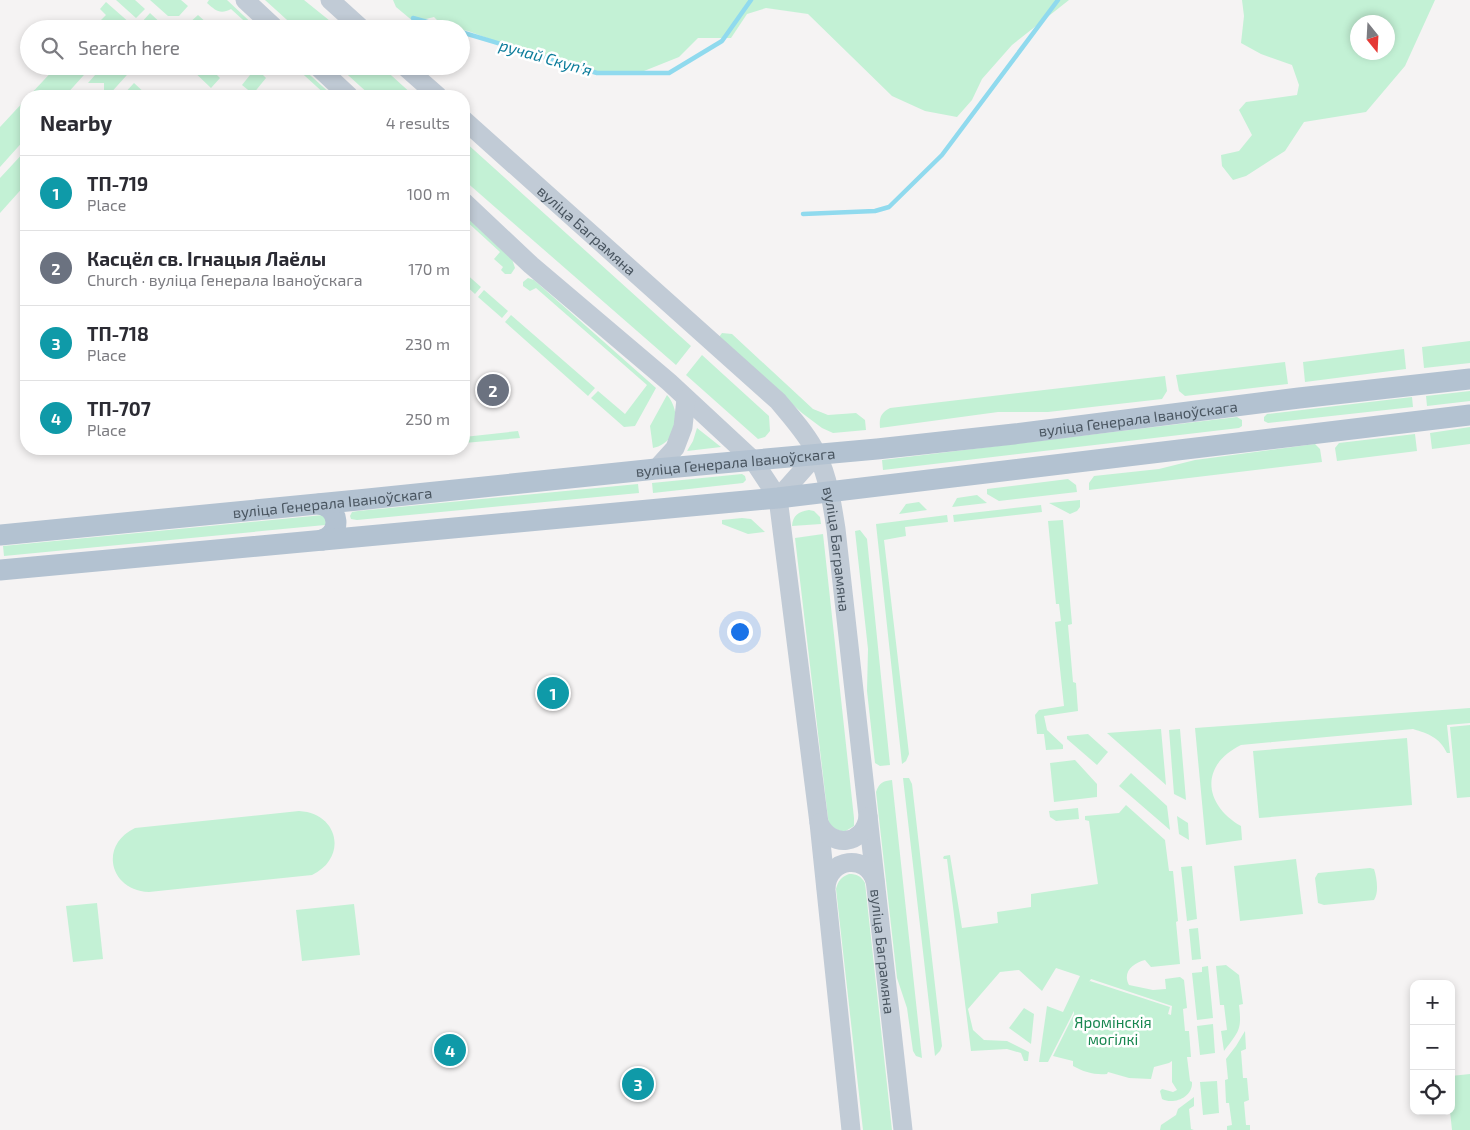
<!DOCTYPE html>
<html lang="en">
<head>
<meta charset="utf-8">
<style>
  :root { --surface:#fff; --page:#f2f2f3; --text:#2b2b33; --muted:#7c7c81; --line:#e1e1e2; --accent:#1a73e8 }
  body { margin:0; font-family:"Exo 2",sans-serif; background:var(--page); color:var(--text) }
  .controls { position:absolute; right:15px; bottom:15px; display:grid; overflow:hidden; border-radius:10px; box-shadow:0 2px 8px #0003 }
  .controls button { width:45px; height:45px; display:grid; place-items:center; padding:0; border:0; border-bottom:1px solid var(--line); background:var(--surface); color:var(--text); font:25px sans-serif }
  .compass { position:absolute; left:1350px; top:15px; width:45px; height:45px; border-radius:50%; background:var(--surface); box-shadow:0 2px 8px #0003; rotate:162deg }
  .you { position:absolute; left:739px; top:631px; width:18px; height:18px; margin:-12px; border:4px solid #fff; border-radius:50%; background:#1a73e8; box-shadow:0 0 0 8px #1a73e833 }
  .badge { display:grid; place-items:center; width:32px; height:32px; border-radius:50%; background:var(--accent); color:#fff; font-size:16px; font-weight:700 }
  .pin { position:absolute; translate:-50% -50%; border:2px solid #fff; box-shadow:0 1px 5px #0006 }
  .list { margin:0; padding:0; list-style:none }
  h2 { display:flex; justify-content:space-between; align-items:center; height:65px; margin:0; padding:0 20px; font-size:21px }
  h2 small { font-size:16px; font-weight:400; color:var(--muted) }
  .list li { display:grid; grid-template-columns:32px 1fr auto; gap:15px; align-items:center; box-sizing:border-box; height:75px; padding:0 20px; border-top:1px solid var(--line) }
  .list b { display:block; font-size:19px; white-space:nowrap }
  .list p { margin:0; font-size:16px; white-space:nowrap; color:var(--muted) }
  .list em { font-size:16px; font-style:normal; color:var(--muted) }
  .icon { flex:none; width:28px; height:28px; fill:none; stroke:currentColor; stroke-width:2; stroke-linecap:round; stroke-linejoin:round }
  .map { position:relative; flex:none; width:1470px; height:1130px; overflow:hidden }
  .search { position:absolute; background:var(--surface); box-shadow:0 2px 8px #0003; left:20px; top:20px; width:450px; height:55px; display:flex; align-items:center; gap:12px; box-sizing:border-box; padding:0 18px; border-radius:28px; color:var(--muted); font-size:19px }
  .panel { position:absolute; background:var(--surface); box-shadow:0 2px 8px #0003; left:20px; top:90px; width:450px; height:365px; border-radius:20px }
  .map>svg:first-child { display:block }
  .green { fill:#c3f1d5; fill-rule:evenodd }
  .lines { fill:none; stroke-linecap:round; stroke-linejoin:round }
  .stream { stroke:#90daee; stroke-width:4.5 }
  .secondary { stroke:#c1cbd6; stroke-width:19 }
  .primary { stroke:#b3c2d1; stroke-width:21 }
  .labels { text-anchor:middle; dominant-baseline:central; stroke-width:5; stroke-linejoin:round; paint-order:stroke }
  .street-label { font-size:15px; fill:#4a5661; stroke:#fff }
  .park-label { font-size:15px; fill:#17864f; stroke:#fff }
  .water-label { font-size:16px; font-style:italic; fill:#0c7c9b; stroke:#fff }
</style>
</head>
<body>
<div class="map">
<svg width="1470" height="1130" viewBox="0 0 1470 1130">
  <rect width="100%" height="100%" fill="#f5f3f3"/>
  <!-- green -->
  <path class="green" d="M116 0H135L145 9 136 18Z
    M150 0H181L188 6 179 16H168Z
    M209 0H227L258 29H253L231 9C220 15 215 10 207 3Z
    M265 0H304L340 29H297Z
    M393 0H1069L1012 45 982 79 972 100 957 117 925 111 892 96 808 14 766 8 747 14 731 38H698L679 57 634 75 595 74 554 62 468 31 444 27 434 17 414 22 396 7Z
    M1242 0H1435L1405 66 1366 112 1304 122 1285 151 1246 176 1233 180 1222 166 1221 155 1239 151 1252 135 1239 110 1246 102 1297 95 1299 85 1292 65 1261 54 1241 43 1244 16ZM1358 22H1388V52H1358Z
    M106 2 131 24 126 29H92L106 15 100 9Z
    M150 13 167 29H147L141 23Z
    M198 15 208 24 209 29H189L188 24Z
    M57 66H92L65 96H29Z
    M103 66H135L108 96H104V83H88Z
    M188 66H208L220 78 211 88Z
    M294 66H300L333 96H327Z
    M338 66H381L414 96H371Z
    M256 74H262L266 78 253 94 242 85 250 75Z
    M134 83 148 96H122Z
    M26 99V138L0 167V127Z
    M464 141 691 346 676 365 464 180Z
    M26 150V184L0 213V178Z
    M464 215 512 259 515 268 511 274H505L501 270 503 267 494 259 500 252 464 219Z
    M464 272 481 287 475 294 464 284Z
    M528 278 534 280 656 388 635 426 624 427 591 398 598 391 625 414 647 385 536 288 530 291 523 286V282Z
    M484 290 508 311 502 318 478 297Z
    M511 315 595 388 588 396 505 322Z
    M722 333 732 334 813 409 828 415 856 413 865 420 866 430 833 433 822 428 802 413 719 337Z
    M1470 341V363L1424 368 1422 347Z
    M1404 349 1406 369 1305 382 1303 362Z
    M702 355 769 416 770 431 765 437 758 439 686 375Z
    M1285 362 1288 384 1185 396 1179 391 1176 375Z
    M1165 376 1167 391 1162 399 1048 412H998L880 428C879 417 881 413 890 408Z
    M1470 391V401L1427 406 1426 396Z
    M667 395C682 412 678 443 653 448L650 426Z
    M1412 397 1413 407 1268 423 1264 421V417L1267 414Z
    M1237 417 1242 420V426L1239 428 883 470 882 460Z
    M1470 427V444L1432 449 1430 433Z
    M697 428 721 447 687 451 693 441Z
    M518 431 520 438 464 443V437Z
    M1415 434 1417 451 1337 461 1335 448 1339 443Z
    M1315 444 1320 449 1322 462 1089 490V483L1094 476 1159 469 1195 460Z
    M742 474 745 476 746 480 743 483 653 493 652 483Z
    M1068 479 1076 485 1077 492 999 501 987 494V489Z
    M638 484 639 493 357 520 351 519 350 516 352 512 358 511Z
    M977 495 987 503 952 507 957 498Z
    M1080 500V507L1077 511 1070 514 1049 503Z
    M919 502 927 510 899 514 906 504Z
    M1041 505 1042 512 954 522 953 515Z
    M809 510 814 511 820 517 821 524 792 526C793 515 798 512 809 510Z
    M323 515 328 516 325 525 4 556 3 546Z
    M947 515 948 522 905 527 906 536 884 540 909 754 906 761 902 764 876 524Z
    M742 518 751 519 765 532 748 534 722 524V520Z
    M1063 520 1072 624 1068 625 1073 682 1076 683 1078 711 1044 716 1047 730 1063 745V749L1046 750 1044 734H1037L1035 715 1039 710 1064 706 1055 622 1061 621 1059 604H1056L1048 521Z
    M860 530 867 539 890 765 880 766 875 763 867 691 868 649 855 531Z
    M823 534 854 818V826L844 832 829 827 828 818 795 538Z
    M1470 708V723L1447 725 1450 753H1447C1439 737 1429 734 1413 729L1241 745C1200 765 1203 804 1241 826L1242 840 1206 845 1195 728Z
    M1470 725V797L1457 798 1450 727Z
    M1161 729 1166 785 1107 733Z
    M1180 729 1186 800 1174 794 1169 730Z
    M1088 734 1108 752 1097 765 1067 739V736Z
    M1407 738 1412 805 1259 818 1253 751Z
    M1075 760 1097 784V797L1054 802 1050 763Z
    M1131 773 1167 806 1170 830 1119 786Z
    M903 778H909L912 784 942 1046 940 1051 935 1056Z
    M892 780 922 1058 916 1056 913 1051 907 1008 897 978 876 792C879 783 883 781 892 780Z
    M1126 805 1165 840 1169 871H1173L1178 921 1176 922 1180 964 1151 967 1145 960C1133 963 1122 972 1129 985L1153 990 1166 989 1165 979 1180 977 1184 980 1187 1008 1183 1009 1185 1031H1189L1191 1057H1187L1190 1081 1192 1082C1193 1097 1174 1105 1162 1099L1160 1091 1162 1089 1173 1092 1177 1090 1172 1082V1061L1169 1063 1154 1067 1151 1079 1129 1078 1108 1072 1107 1074C1094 1075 1084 1072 1073 1066V1061L1053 1056 1074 1014V1011L1048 1062H1039L1047 1006 1063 1012 1080 976 1056 968 1042 991 1019 970 1000 972 968 1009 973 1030 984 1040 1007 1041 1029 1052 1028 1061H1024L1021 1053 1007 1049 971 1051 947 859H944L943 858 944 856 950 855 962 928 998 923 997 912 1031 907V894L1098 884 1089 821 1085 820V816L1119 813ZM1091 979 1172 1006 1171 1015 1168 1014 1170 1007 1090 981 1089 982Z
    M1078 808 1079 819 1056 821 1050 817 1049 811Z
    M299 811C339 813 348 858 312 875L149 892C109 890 99 845 135 828Z
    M1177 816 1188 823 1189 840 1179 834Z
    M1296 859 1303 914 1240 921 1234 866Z
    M1192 866 1197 919 1187 921 1181 867Z
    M1370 868 1374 869C1377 878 1379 893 1374 900L1324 905 1318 903 1315 878 1318 873Z
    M849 874C857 874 861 876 865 883L892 1130H863L836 889C838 881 841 877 849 874Z
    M97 903 103 959 73 962 66 906Z
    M354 904 360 955 302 961 296 910Z
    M1198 928 1201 959 1192 960 1189 929Z
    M1226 965 1239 975 1243 1004 1239 1005C1242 1030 1239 1031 1224 1051L1221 1031 1227 1030 1224 1005H1220L1216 966Z
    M1208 966 1213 1018 1197 1020 1192 973 1202 972V967Z
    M1024 1008 1034 1014 1031 1044 1009 1028Z
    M1213 1024 1215 1053 1200 1055 1197 1026Z
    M1245 1031 1246 1049 1241 1051 1243 1078H1247L1249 1100 1244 1102 1246 1125H1250V1130H1227V1126L1232 1125 1229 1103H1226L1225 1080 1228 1079 1226 1059 1236 1046Z
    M1470 1074V1130H1452L1450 1111 1451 1076Z
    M1217 1081 1219 1113 1203 1115 1200 1082Z
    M1194 1097V1106L1189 1109 1191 1129 1194 1130H1160L1161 1125 1176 1115 1178 1109Z"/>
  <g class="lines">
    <!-- stream -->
    <path class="stream" d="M413 18 452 29
      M461 32 597 73H669L722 41 751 0
      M803 214 875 211 889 207 942 155 1058 0"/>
    <!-- secondary -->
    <g class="secondary">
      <path d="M245 0 276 29"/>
      <path d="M330 0 362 29"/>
      <path d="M317 66 349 96"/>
      <path d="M404 66 438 96"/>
      <path id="s1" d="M464 120 778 401C792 418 807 434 817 454 828 477 832 503 836 529L903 1130"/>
      <path d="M464 202 531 265 669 382 753 460 778 498 819 823 851 1130"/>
      <path d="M656 469 675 448 683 427 686 399"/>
      <path d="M778 498 817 454"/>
      <path d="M819 823C831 849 864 845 868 817"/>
      <path d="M826 887C829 858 866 853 875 881"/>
    </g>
    <!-- primary -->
    <g class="primary">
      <path d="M319 504C340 508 342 533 322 540"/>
      <path id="s2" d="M0 535 358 500 656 469 877 449 1014 434 1299 398 1470 379"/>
      <path d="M0 570 778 498 1470 415"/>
    </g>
  </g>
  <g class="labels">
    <!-- street labels -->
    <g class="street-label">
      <text stroke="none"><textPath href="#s1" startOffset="165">вуліца Баграмяна</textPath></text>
      <text stroke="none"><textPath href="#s2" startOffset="1144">вуліца Генерала Іваноўскага</textPath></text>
      <text stroke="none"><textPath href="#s2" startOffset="739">вуліца Генерала Іваноўскага</textPath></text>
      <text stroke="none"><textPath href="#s2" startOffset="334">вуліца Генерала Іваноўскага</textPath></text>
      <text stroke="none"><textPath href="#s1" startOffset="585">вуліца Баграмяна</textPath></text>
      <text stroke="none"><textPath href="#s1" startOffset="990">вуліца Баграмяна</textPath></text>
    </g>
    <!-- park labels -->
    <g class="park-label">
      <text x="1113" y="1022">Яромінскія<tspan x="1113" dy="17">могілкі</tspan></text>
    </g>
    <!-- water labels -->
    <g class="water-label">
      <text transform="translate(546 57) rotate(16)">ручай Скупʼя</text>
    </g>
  </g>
</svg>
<div class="controls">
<button>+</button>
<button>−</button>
<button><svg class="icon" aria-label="locate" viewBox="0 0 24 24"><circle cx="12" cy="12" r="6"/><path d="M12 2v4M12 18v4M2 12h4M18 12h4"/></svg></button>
</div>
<svg class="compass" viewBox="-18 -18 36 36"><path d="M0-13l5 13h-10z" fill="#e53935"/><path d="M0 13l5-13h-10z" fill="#7c7c81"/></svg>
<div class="you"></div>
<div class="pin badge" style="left:553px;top:693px;background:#0f9aa8">1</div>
<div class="pin badge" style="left:493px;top:390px;background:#6b7280">2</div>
<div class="pin badge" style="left:638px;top:1084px;background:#0f9aa8">3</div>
<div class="pin badge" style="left:450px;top:1050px;background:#0f9aa8">4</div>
<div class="search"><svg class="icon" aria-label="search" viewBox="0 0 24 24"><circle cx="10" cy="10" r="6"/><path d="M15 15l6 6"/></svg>Search here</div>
<section class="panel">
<h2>Nearby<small>4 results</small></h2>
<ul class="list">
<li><span class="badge" style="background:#0f9aa8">1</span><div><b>ТП-719</b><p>Place</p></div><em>100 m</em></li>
<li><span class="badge" style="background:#6b7280">2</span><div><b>Касцёл св. Ігнацыя Лаёлы</b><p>Church · вуліца Генерала Іваноўскага</p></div><em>170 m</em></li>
<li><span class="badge" style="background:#0f9aa8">3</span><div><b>ТП-718</b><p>Place</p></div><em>230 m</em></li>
<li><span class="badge" style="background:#0f9aa8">4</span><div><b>ТП-707</b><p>Place</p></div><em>250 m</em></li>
</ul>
</section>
</div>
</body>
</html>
